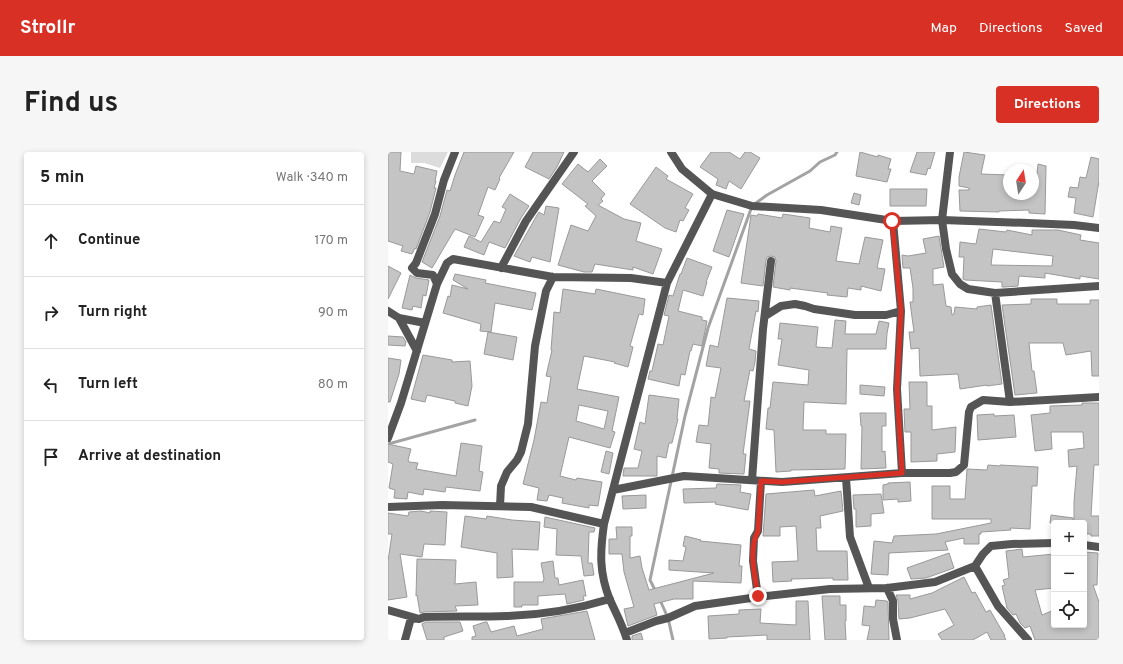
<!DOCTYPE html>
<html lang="en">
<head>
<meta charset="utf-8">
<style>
  :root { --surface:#fff; --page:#f6f6f6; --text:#222; --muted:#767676; --line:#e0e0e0; --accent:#d93025 }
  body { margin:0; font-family:Overpass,sans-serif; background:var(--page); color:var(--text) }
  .controls { position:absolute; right:12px; bottom:12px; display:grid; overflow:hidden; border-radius:4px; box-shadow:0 2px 6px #0003 }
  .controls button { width:36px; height:36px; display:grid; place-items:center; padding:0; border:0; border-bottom:1px solid var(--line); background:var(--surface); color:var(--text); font:20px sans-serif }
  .compass { position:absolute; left:615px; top:12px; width:36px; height:36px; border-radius:50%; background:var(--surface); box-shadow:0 2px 6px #0003; rotate:12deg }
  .stop { position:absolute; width:12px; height:12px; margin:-9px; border:3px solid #d93025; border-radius:50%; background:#fff }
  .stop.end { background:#d93025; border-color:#fff; box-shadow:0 1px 4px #0008 }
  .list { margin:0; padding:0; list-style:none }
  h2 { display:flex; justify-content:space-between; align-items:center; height:52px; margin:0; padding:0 16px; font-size:17px }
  h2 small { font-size:13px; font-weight:400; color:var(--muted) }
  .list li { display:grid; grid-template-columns:26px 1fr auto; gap:12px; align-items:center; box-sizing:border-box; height:72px; padding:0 16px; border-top:1px solid var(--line) }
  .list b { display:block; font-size:15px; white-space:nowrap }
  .list em { font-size:13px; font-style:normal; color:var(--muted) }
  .icon { flex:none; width:22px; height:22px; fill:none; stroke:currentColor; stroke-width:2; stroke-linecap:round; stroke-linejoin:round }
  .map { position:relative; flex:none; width:711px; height:488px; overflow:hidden; border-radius:4px }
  header { display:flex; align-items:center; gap:24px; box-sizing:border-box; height:56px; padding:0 20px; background:var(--accent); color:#fff }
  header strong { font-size:19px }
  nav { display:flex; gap:22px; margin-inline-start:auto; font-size:14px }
  .intro { display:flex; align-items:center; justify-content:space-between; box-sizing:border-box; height:96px; padding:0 24px }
  h1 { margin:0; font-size:28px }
  .button { padding:10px 18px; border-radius:4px; background:var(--accent); color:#fff; font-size:14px; font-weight:700 }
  main { display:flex; gap:24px; padding:0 24px }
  aside { flex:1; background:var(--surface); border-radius:4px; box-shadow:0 2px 6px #0003 }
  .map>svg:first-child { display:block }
  .green { fill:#dcdcdc }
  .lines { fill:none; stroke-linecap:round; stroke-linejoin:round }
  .stream { stroke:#a3a3a3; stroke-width:3 }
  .building { fill:#c4c4c4; stroke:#999; fill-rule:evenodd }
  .minor { stroke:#555; stroke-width:8 }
  .tertiary { stroke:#555; stroke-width:8 }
  .route { stroke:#d93025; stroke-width:5 }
</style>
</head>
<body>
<header>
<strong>Strollr</strong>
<nav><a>Map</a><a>Directions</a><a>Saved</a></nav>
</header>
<div class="intro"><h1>Find us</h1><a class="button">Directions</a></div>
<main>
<aside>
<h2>5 min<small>Walk · 340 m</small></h2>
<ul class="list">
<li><svg class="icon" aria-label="ahead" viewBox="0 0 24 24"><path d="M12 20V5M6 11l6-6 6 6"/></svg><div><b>Continue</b></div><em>170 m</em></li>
<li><svg class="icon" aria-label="right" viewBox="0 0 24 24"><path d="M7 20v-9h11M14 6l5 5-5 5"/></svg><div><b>Turn right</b></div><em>90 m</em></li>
<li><svg class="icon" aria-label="left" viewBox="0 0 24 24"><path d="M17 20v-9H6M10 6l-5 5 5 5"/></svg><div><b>Turn left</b></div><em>80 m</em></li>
<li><svg class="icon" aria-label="arrive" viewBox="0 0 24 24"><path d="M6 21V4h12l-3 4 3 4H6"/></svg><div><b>Arrive at destination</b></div></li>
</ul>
</aside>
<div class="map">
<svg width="711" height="488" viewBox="0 0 711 488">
  <rect width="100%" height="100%" fill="#fff"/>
  <!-- green -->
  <path class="green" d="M23 0H60L52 16 36 11H23Z"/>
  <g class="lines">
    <!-- stream -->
    <path class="stream" d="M0 292 87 268
      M268 440 262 428 297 264 320 176 363 57 364 54 379 43 422 19 432 10 447 3 449 0
      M272 448 280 466 285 488"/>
  </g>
  <!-- building -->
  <path class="building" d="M0 0H13L12 19 26 22 28 14 49 19 47 29H48L46 36H48L42 60 28 97 27 96 24 102 13 99 15 94 0 89Z
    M76 0H126L111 26 112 27 107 38 100 35 90 63 96 65 87 85 67 77 44 116 34 110 52 64 59 38 62 39 67 23Z
    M145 0H176L169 15 161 27 137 15Z
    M323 0H341L352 7 357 0H362L372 6 353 37 341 29 338 37 328 33 330 27 312 15Z
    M472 0 490 5V3L503 7 500 17H503L499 30 468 24Z
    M529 0H547L542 17 540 16 538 23 522 20Z
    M576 0 597 3 593 22 621 23V42H645V22H649L650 12 658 14 657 62 641 61V58L611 59V60L572 59 571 38H581V36L571 34V25Z
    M703 5 711 7V29L705 65 686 61 688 46 680 45 682 35 690 36 692 25 698 26Z
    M212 7 219 14 204 29 217 42 213 47 215 49 210 53 236 67 253 71 248 89 274 97 265 122 245 115V118L207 112 204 120H196L170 113 183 73 200 79 208 64 197 54 200 52 174 32 190 12 200 20Z
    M268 15 280 24 278 27 305 42 297 56 301 58 295 69 292 68 288 80 277 76 242 52Z
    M502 37H539L538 54H502Z
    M466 41 473 43 471 53 463 51Z
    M122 42 141 54 133 66 117 96 101 90 96 103 76 95 81 84 93 90 106 69 112 71 118 57 114 55Z
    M158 54 171 56 162 110 144 105 142 110 126 104 149 63 151 60 156 63Z
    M339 58 356 62 341 105 325 99Z
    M370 62 394 66 395 62 422 66 421 76 442 80 443 74 454 76 448 109 471 112 477 85 495 88 489 116 497 117 493 139 473 134V138L460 136 459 145 439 143 440 141 402 136V138L385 135 388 109 387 105 383 104 379 105 378 108 375 134 353 131 363 63 369 64Z
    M591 77 618 80 619 78 644 83V78H670L693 83 692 88 711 91V127L692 124V127L657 121V126L631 124 630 134 617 135H614V130L577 128 575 127 576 105H571L572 90 588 92ZM605 97 665 104 664 114 603 113Z
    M551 84 556 115 545 117V133L555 132 558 154 563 155 564 163 566 162 567 155 589 157V155L603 153 614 232 599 234V233L572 237 570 222 532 224 531 196 523 197 521 180H526L522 150H525V136L522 116H515L514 103 520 104 538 101 535 87Z
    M299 106 324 115 318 130H319L315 144 295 138 290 159 314 165V168L319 169 314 194 305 192 303 199H302L297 223 293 222 291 234 260 227 262 219H264L270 192 275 193 281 164 276 163 281 143 285 144 292 122H293Z
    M0 114 13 121 0 147Z
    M67 122 98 128 97 131 148 141 144 158 107 151 103 180 92 179 93 172 55 161 60 144 62 145 64 133 80 137 65 128Z
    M22 123 28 126 41 128 38 144 35 143 33 156 25 154 24 158 14 156Z
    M175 137 207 142 208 137 257 147 255 163 251 162 242 194 245 195 240 215 226 211 227 210 196 204 189 237 231 245 224 279 227 280 222 296 181 285 172 324 188 328 189 326 214 330 210 354 201 353V356L174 351 175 346 161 343 159 349 149 348 151 336 135 332 146 288 153 250 159 251 163 225 158 224 164 198H163L166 160 172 161ZM191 253 220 259 216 277 188 269Z
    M339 146 371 149 370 160 368 159 361 197 368 199 367 210 365 219 362 218 356 249H362L355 302H358L356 322 331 321V317L321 316 323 292 308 290 311 273 320 274 323 245 327 246 333 216 318 214 322 193 330 195Z
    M643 147H669V152H702V148H711V224H704L703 199 678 203 675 191H641L644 219H646L649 241 627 243 614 153 643 152Z
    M447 168 458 169 457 182H488L491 169 501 171 499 181 498 197H459L458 252 416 250 415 278H438V282H458L457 317 403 318V319L388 320 386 278 378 277 380 256H382L385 230 420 233 421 218 390 213 394 187H390L392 171 430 175 428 195 444 196Z
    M100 180 129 185 125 208 96 202Z
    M0 184 15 185 18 190 17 194 0 193Z
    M35 203 64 208V210L82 209 84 234 80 254 67 251V249L39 243 37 250 23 247Z
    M0 206 13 208 11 222 2 250H0Z
    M521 230H539V254H544V278L568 275 567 300 549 302V309L523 310V280H517L516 257H522Z
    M472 233 497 235 496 244 472 242Z
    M261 243 291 247 289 267H290L284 291H281L278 306 269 304V324H235L236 316H250L254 299 246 297 252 270 257 272Z
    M694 251H711V313H706L703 364H711V384H703V382H696V371H686V350L689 314 681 315 680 298 696 296 695 280H663L664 297 647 299 643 263 662 261V254L694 253Z
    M472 261H498V274H494V300L497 299 498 316 473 317 474 274H473Z
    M606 262V264L626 263 628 285 590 288 589 263Z
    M73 291 94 294 91 319 95 320 92 339 58 335 57 340 36 337 35 343 20 340 19 347 6 346 7 338 1 336 5 312 0 310V292L23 297 20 308 21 310 30 311 28 317 68 324Z
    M218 299 225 301 221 322 213 320Z
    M600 313 612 314V313L650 315 649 334H644L642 377 622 376 623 378 593 380V382H591V392H576V386L557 390 560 398 501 401 500 423 483 422 486 389 504 391 506 384 548 382 603 371V367H544V334H562V347H577L579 317 599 318Z
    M522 330 523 349 510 350V347L495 348V333L500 332V331Z
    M329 332 353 333 352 340 363 342 360 358 327 352 328 350 296 351 295 337 328 336Z
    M426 338 427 344 453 339 455 359 432 364 433 376H428L429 399H459L460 428H445V426L403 427 404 429 385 430 384 410 410 409 408 374 392 375V384H375L378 342Z
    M493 342 496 361 483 362V374L468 375V357H466L465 343Z
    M258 343V356L235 357 234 344Z
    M33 359 42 361V359L59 360 57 393 36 392 34 405 12 402 19 445 0 448V409L4 382H0V361L20 364 21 360Z
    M663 363 685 366V371H662Z
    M77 364 98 367 99 364 124 368 152 370 150 398 124 397 125 425 109 426V401L73 395Z
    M157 365 207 376 206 380H201L200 411H204L206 423 196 424 193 404 168 403 169 377 156 375Z
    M228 375H244V384H242V406L252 404 254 416 261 438 326 421 281 418V408L295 409 298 395 295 394 297 384 313 388 312 389 353 393 351 414H354L353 431 305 429V447H286L266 452 269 463 240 474 236 457 246 455 236 420 234 402H221V387H229Z
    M634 397 635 405 666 402V436L647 438 654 463 666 458V473H696V400L710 401 709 433H705L711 450V488H647L642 474 637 476 632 471 628 462 625 463 619 456 614 434 617 433 615 428 621 426 618 399Z
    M561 401 566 416 538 426 523 427 519 416Z
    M29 407 68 408 67 432 88 430 90 453 67 454 69 459 36 460 32 461 29 443 28 444Z
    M165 409 167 426H170L171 433 195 428 198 444H195L196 448 179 452 177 442 150 444V453H134V455H126V430H155L156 427 153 411Z
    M576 425 584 441 587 440 598 460 602 458 617 484H616L618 488H603L599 480 585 488H554L550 482 566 473 557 457 522 466 511 467 510 449 508 443H522V447L544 441Z
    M434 444H452V453H458V469H457L458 488H437Z
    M488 448 499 449 500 450 501 488H479L482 474 474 473 476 454 487 455Z
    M408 449H420L422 488H379V483L339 485V486L321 487 320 464 351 462V458L373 457 372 471 408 473Z
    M199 459 207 488H84V485L88 484 85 474 97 470H99L103 480 126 474 129 484 155 477 153 467Z
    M37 470H72L75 479 56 485V488H39L34 472Z
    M253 481 255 488H244V484Z"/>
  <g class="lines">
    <!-- minor -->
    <path class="minor" d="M562 0 554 68 558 97 564 122 572 132 580 137 607 141 711 134
      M505 69 513 159 509 237 514 321
      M113 116 138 69 186 0
      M49 132 45 123 29 121 24 116 28 111 47 62 56 28 67 0
      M607 141 622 250
      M0 159 11 166 37 171
      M377 164 393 154 407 152 417 154 426 157 467 163H498L513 159
      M11 166 29 199
      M0 286 13 251 49 132 59 111 65 107 165 125 243 126 279 131
      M458 326 462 385 481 436
      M364 328 375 177 383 109
      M225 338 296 324 394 330 514 321H562L568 320 576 313 581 260 583 255 595 248 622 250 711 245
      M112 354 113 334 119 320 129 308 133 300 140 272 147 194 158 139 165 125
      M0 355 54 353 143 355 216 372
      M696 393 711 395
      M587 414 610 454 640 488
      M499 436 505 449V467L509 488
      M370 445 365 409 366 386 370 379 373 329
      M0 458 28 466
      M237 481 268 469 280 466 307 454 370 445 442 437 499 436 547 430 587 414 595 402 603 394 624 392 666 391
      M17 488 23 466 31 467 36 465C64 464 91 465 119 464 154 463 189 457 222 447
      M239 488C235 474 228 461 222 448 211 421 212 400 216 372L279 131 324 42"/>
    <!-- tertiary -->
    <path class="tertiary" d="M283 0 294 17 324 42 364 54 433 58 505 69 554 68 640 71 686 73 711 76"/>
  </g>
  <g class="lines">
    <!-- route -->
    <path class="route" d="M370 444C367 424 360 398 370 379L373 329 394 330 514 321 509 237 513 158 504 69"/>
  </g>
</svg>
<div class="controls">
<button>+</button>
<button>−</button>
<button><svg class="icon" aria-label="locate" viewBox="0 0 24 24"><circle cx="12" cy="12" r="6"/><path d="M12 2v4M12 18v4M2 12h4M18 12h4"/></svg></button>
</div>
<svg class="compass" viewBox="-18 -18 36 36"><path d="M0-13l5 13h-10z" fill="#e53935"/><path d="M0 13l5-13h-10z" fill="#767676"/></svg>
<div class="stop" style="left:504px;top:69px"></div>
<div class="stop end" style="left:370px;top:444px"></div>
</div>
</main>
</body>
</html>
